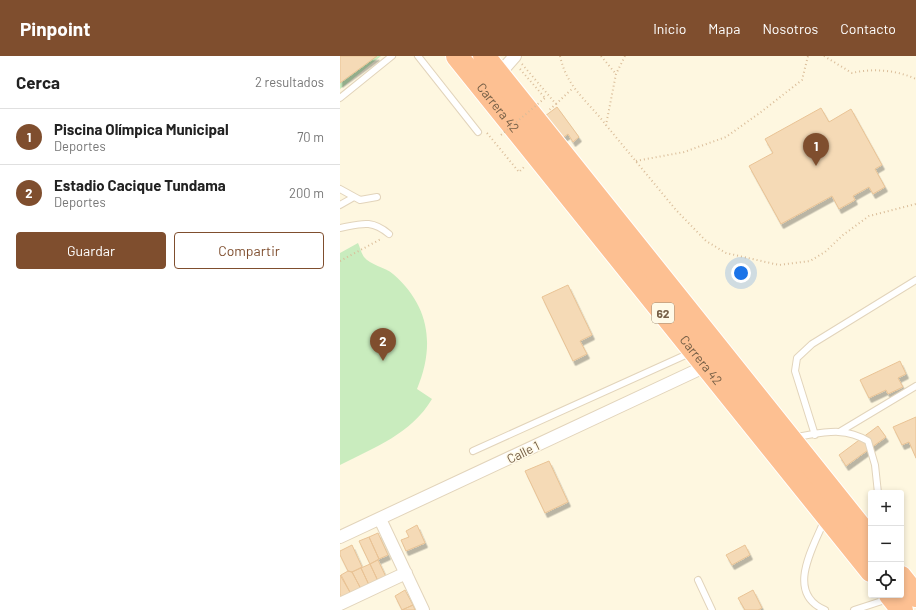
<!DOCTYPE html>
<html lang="es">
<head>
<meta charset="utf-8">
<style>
  :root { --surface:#fff; --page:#f6f6f6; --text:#222; --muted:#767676; --line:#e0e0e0; --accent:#7f4e2e }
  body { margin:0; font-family:Barlow,sans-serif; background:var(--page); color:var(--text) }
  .controls { position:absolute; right:12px; bottom:12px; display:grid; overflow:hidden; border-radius:4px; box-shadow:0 2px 6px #0003 }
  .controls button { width:36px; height:36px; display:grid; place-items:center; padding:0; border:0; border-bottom:1px solid var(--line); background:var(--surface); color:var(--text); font:20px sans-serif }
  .you { position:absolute; left:401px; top:217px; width:14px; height:14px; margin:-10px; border:3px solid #fff; border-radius:50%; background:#1a73e8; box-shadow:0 0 0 6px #1a73e833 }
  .badge { display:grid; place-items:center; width:26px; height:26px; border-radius:50%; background:var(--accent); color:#fff; font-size:13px; font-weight:700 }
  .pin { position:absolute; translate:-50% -33px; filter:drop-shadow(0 1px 2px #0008) }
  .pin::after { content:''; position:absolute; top:21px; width:14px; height:12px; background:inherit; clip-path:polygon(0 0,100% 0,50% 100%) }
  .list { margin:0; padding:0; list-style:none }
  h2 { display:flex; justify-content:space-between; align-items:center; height:52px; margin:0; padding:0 16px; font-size:17px }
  h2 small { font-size:13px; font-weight:400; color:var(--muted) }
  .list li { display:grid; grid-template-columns:26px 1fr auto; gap:12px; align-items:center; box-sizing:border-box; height:56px; padding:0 16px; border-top:1px solid var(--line) }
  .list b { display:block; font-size:15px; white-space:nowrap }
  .list p { margin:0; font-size:13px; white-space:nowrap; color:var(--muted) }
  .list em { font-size:13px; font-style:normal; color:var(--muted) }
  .actions { display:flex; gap:8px; padding:12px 16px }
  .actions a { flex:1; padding:9px 0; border:1px solid var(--accent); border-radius:4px; text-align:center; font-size:14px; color:var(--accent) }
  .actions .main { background:var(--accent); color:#fff }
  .icon { flex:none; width:22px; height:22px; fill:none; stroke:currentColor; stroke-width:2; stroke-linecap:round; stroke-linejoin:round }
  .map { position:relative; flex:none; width:576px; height:554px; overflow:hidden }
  header { display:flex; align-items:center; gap:24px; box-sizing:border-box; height:56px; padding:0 20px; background:var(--accent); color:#fff }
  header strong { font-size:19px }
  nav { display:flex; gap:22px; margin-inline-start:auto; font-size:14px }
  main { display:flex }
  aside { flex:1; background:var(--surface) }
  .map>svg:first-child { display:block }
  .green { fill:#c9ecbe }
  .building { fill:#f5dab6; stroke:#e9c395; filter:url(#shadow) }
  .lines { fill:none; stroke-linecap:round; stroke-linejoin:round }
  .lane-casing { stroke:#e2d4bb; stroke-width:8 }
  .street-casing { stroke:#e2d4bb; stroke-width:14 }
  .highway-casing { stroke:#fff; stroke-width:24 }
  .path { stroke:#dabd99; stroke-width:2; stroke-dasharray:1 3; stroke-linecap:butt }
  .lane { stroke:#fff; stroke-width:6 }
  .street { stroke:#fff; stroke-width:12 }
  .highway { stroke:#fdc092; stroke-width:22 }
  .path-bridge { stroke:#dabd99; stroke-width:2; stroke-dasharray:1 3; stroke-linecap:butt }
  .labels { text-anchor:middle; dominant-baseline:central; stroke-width:3; stroke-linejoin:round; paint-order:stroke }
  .shield { fill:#fffae8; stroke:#9f8e77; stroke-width:1 }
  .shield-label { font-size:12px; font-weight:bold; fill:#765f46 }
  .street-label { font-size:13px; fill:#765f46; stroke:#fffae8 }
</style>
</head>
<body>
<header>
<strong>Pinpoint</strong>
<nav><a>Inicio</a><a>Mapa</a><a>Nosotros</a><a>Contacto</a></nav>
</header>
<main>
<aside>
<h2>Cerca<small>2 resultados</small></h2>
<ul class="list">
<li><span class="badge">1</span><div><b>Piscina Olímpica Municipal</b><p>Deportes</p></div><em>70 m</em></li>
<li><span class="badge">2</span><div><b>Estadio Cacique Tundama</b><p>Deportes</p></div><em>200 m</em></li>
</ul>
<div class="actions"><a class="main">Guardar</a><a>Compartir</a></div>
</aside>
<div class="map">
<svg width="576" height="554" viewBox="0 0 576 554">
  <defs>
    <filter id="shadow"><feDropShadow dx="2.5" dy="4.5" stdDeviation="0" flood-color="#0004"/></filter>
  </defs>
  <rect width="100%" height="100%" fill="#fef7e0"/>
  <!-- green -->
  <path class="green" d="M0 0H41L0 33Z
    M18 187C20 191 21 197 24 201 30 209 45 211 53 218 90 250 95 290 77 333L92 343C71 378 35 391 0 409V197Z"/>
  <!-- building -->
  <path class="building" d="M0 0H37L0 27Z
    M217 51 239 81 233 86 228 78 221 83 205 60Z
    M481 52 489 66 511 53 542 109 535 113 545 131 533 138 529 131 513 140 515 144 499 153 492 140 441 168 409 110 433 97 425 83Z
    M228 229 252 279 240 285 247 298 233 305 202 241Z
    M560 305 566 318 558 322 563 331 548 338 546 334 529 342 520 324Z
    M576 361V402L569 386 562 389 553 371Z
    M538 370 546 381 506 410 499 399Z
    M209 405 228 446 205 457 185 415Z
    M77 469 85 487 66 495 61 484 69 481 66 475Z
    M38 477 48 499 39 503 29 481Z
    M29 481 39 503 30 508 19 485Z
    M12 489 22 511 12 516 8 515 0 499V495Z
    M405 489 410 499 392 509 386 499Z
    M38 504 46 521 38 525 30 508Z
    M30 508 38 525 29 529 21 512Z
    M21 512 29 529 21 533 12 516Z
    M8 515 12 516 21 533 11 538 1 519Z
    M0 519 11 538 2 542 0 538Z
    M65 534 73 549 62 554 55 540Z
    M413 534 422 552 418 554H405L398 542Z
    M73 549 75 554H62Z"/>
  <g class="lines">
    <!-- lane casing -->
    <g class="lane-casing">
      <path id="lane" d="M78 0 138 76
        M0 42 52 0
        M0 133 20 144 37 141
        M0 149 14 141
        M0 172C21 168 31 163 49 178
        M501 375 576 330
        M475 379 455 315 457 302 472 288 576 224
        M455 381C483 377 503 370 528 385L535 409 538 437
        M133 395 350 297
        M484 465C473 492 445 537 485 554
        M358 524 372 554
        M514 554 548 543"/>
    </g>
    <!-- street casing -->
    <g class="street-casing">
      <path id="street" d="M159 18 175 0
        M40 463 83 554
        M0 481 366 310
        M0 548 66 517"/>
    </g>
    <!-- highway casing -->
    <g class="highway-casing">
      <g id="highway">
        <path id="s1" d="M117 0 531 515"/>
        <path d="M144 0 531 484"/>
        <path d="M561 521 576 540"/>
        <path d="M550 539 562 554"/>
      </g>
    </g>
    <!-- path -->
    <path class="path" d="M220 0C227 32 247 44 266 69
      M261 0 276 18
      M285 0 276 18 266 69 336 154 366 185 386 197 439 209 470 205 485 196 503 179 529 160 576 148
      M484 0 512 17C533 12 556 14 576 23
      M182 8 216 48 208 55
      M180 13 205 42
      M216 48 233 32
      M147 77 179 116 185 110
      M296 105 344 96 386 81 421 56 462 24 468 0
      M0 205 41 183"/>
    <!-- lane -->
    <use href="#lane" class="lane"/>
    <!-- street -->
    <use href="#street" class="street"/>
    <!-- highway -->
    <use href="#highway" class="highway"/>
    <!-- path-bridge -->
    <path class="path-bridge" d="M161 79 205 42"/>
  </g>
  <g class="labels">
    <!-- shield labels -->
    <rect class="shield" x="312" y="247" width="22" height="20" rx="3"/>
    <g class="shield-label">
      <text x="323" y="257">62</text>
    </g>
    <!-- street labels -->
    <g class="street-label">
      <text stroke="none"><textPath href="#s1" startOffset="66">Carrera 42</textPath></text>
      <text stroke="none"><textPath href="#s1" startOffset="390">Carrera 42</textPath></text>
      <text transform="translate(183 396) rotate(-26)">Calle 1</text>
    </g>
  </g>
</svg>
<div class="controls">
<button>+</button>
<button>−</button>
<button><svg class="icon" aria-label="locate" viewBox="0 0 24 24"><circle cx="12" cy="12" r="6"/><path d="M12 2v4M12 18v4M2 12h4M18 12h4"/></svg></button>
</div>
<div class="you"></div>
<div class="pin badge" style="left:476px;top:110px">1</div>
<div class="pin badge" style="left:43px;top:305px">2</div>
</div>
</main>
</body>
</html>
